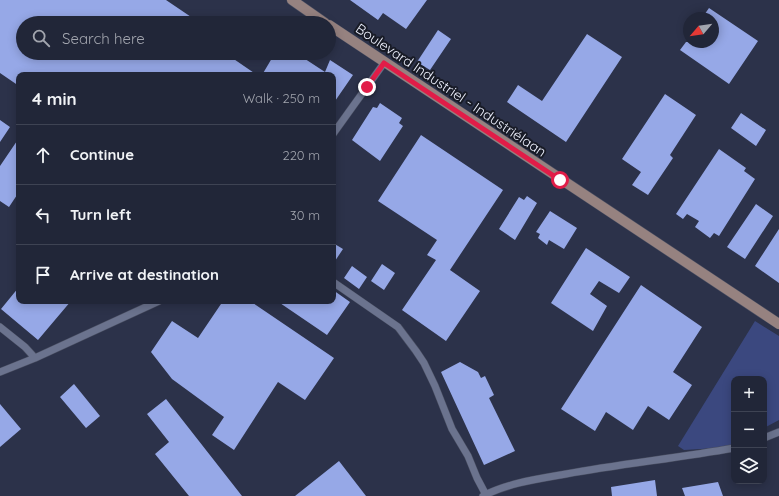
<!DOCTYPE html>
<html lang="en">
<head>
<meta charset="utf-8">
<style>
  :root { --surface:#212638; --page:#2d3243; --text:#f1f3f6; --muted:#a2a5ae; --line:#3e4353 }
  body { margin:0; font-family:Quicksand,sans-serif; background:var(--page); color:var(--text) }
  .controls { position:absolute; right:12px; bottom:12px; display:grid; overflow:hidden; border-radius:8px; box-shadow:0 2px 10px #0003 }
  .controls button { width:36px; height:36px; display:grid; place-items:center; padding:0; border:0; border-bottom:1px solid var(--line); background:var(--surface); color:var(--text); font:20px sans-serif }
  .compass { position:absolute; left:683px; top:12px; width:36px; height:36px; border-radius:50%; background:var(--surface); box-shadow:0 2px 10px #0003; rotate:241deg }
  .stop { position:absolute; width:12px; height:12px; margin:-9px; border:3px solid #e11d48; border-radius:50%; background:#fff }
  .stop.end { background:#e11d48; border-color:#fff; box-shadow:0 1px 4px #0008 }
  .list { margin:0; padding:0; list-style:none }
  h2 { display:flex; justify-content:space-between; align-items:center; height:52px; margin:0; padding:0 16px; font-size:17px }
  h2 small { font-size:13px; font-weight:400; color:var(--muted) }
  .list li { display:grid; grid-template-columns:26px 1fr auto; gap:12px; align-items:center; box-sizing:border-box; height:60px; padding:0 16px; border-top:1px solid var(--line) }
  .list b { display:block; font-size:15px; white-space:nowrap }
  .list em { font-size:13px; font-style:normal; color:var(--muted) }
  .icon { flex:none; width:22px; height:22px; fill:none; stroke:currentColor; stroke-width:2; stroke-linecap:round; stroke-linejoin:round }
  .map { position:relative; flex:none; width:779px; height:496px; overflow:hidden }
  .search { position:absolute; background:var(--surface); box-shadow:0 2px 10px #0003; left:16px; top:16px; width:320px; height:44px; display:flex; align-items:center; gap:10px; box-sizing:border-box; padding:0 14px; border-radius:22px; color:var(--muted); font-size:15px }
  .panel { position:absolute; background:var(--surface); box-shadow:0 2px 10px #0003; left:16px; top:72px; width:320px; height:232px; border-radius:8px }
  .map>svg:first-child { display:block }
  .green { fill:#3b487f }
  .building { fill:#96a8e7 }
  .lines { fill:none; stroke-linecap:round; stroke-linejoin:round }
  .street-casing { stroke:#494e61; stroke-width:8 }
  .secondary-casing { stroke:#494e61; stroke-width:11 }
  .street { stroke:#6b738e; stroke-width:7 }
  .secondary { stroke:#968280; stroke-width:10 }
  .route { stroke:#e11d48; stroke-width:5 }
  .labels { text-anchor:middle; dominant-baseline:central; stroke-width:4; stroke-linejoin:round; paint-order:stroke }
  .street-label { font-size:14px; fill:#eef1fe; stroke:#181b26 }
</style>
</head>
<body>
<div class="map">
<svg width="779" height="496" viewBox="0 0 779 496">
  <rect width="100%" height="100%" fill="#2c324a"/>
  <!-- green -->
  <path class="green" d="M755 321 779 336V420L764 428V379H734V447L684 450 678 446Z"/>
  <!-- building -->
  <path class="building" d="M0 0H166L200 23H23V53H225L257 75H19V86L0 73Z
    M350 0H427L406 29 383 13 378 20Z
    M709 8 758 41 729 84 680 50 686 42H713V18H702Z
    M438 30 451 39 430 70 417 62Z
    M587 34 622 57 566 142 507 102 518 85 542 101Z
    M275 53H296L325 72 330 60 353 75 333 104V75H262Z
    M665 94 696 115 670 155 673 158 648 195 632 185 641 172 622 159Z
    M380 103 402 118 399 123 403 126 380 161 352 140 373 107 377 108Z
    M741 113 766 130 756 146 731 128Z
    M0 120 10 127 0 142Z
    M421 135 503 190 450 270 480 291 446 341 402 310 436 260 427 255 437 240 378 201Z
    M19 138V192L9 207 0 201V166Z
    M719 149 746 168 744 171 755 179 719 236 714 233 710 238 695 227 699 221 687 214 683 219 676 214Z
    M527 196 537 203 515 240 499 229 519 197 524 200Z
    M756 204 773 216 745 259 727 247Z
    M550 211 577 228 564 249 549 240 547 245 538 238 540 234 536 232Z
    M779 229V283L755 266Z
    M333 243 343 249 333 264Z
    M586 248 630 277 619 293 599 281 590 294 607 306 593 331 551 303Z
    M382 264 395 273 384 290 371 281Z
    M352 266 367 277 359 289 344 278Z
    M641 285 702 327 673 372 692 385 669 420 648 406 633 430 606 412 595 431 561 409Z
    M19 287V301H71L38 340 1 309Z
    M333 290 350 302 327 335 277 301H333Z
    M223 301H250L334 358 305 400 278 382 234 450 212 435 224 417 172 379 151 352 172 321 198 338Z
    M460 362 478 372 481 378 485 376 494 395 489 398 515 451 484 465 441 372Z
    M74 384 100 416 86 428 60 397Z
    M166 399 242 496H189L155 454 169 442 147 414Z
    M0 404 21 429 0 447Z
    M339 461 366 496H295Z
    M655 480 657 496H612L611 487Z
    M718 482 723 496H685L682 488Z"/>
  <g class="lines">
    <!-- street casing -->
    <g class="street-casing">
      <path id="street" d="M333 134 384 63
        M333 282 398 327 416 351 424 363 435 386 452 429 468 456 477 478 486 495
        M0 327 25 347 35 358
        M0 372 35 358 159 301
        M764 438 779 432
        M483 496C508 483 538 479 566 474 621 464 678 458 734 448"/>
    </g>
    <!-- secondary casing -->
    <g class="secondary-casing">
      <path id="secondary" d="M292 0 325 23
        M329 25 779 324"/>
    </g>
    <!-- street -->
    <use href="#street" class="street"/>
    <!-- secondary -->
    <use href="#secondary" class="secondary"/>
  </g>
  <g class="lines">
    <!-- route -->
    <path class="route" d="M367 87 384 63 560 180"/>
  </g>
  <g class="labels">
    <!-- street labels -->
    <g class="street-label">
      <text transform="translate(451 90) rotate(34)">Boulevard Industriel - Industriélaan</text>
    </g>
  </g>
</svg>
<div class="controls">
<button>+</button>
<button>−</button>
<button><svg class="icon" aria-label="layers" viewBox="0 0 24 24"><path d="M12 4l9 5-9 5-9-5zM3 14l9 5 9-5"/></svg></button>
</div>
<svg class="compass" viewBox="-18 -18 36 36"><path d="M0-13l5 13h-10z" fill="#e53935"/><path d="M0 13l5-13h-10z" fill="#a2a5ae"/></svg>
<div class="stop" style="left:560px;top:180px"></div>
<div class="stop end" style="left:367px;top:87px"></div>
<div class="search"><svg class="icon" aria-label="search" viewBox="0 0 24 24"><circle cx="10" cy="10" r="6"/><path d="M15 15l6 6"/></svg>Search here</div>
<section class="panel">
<h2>4 min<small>Walk · 250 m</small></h2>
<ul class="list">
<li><svg class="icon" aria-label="ahead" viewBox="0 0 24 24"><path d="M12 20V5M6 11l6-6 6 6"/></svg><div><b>Continue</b></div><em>220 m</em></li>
<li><svg class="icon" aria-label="left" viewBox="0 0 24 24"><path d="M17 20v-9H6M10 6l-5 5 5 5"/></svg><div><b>Turn left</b></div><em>30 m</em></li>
<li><svg class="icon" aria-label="arrive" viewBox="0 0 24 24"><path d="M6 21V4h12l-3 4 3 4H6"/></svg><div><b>Arrive at destination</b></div></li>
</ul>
</section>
</div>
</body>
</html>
